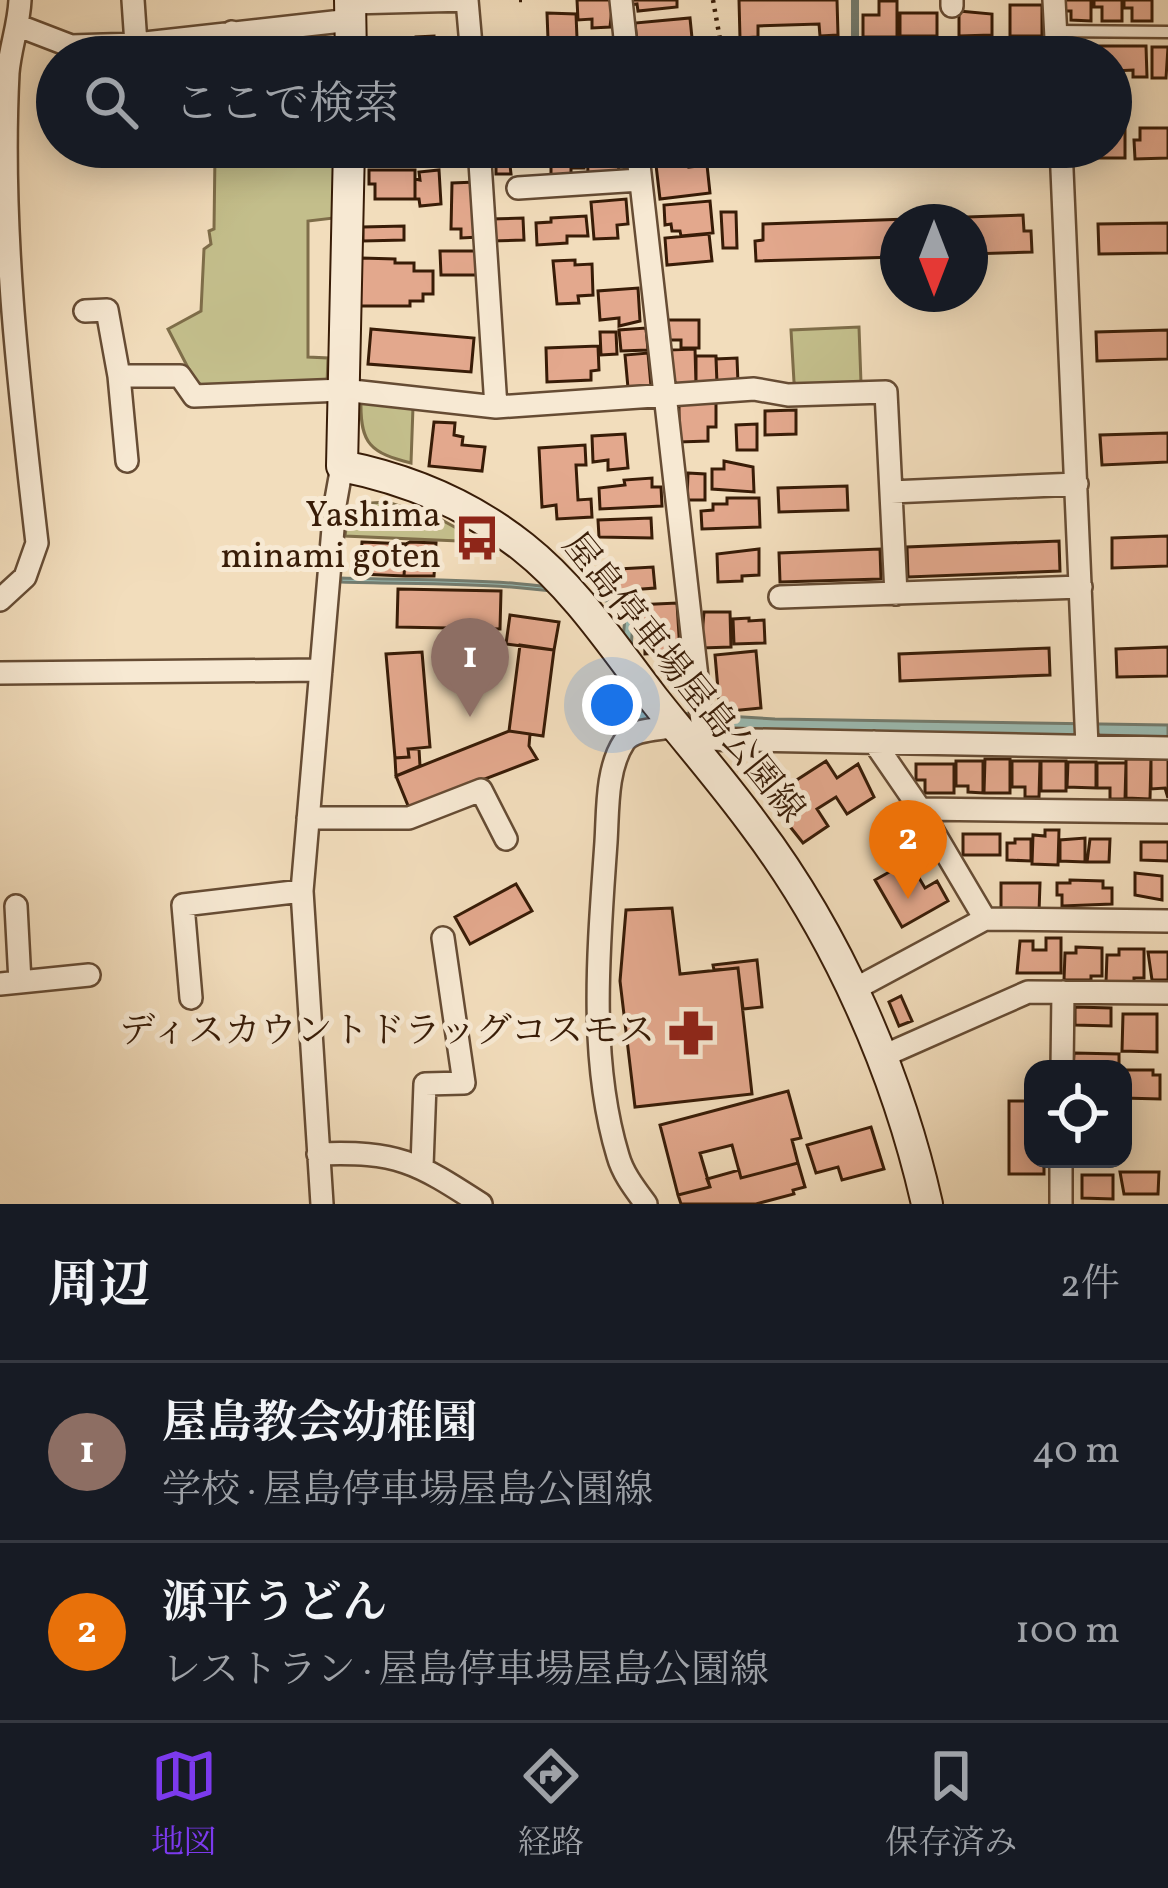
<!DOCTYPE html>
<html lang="ja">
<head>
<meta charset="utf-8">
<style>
  :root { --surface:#171b24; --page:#20242c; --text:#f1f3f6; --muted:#9ea1a6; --line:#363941; --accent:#7c3aed }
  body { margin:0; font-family:Vollkorn,"Noto Serif JP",serif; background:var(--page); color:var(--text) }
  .controls { position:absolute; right:36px; bottom:36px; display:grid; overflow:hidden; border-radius:24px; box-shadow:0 6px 30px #0003 }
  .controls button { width:108px; height:108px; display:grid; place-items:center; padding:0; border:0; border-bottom:3px solid var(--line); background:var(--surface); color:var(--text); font:60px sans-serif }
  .compass { position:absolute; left:880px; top:204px; width:108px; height:108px; border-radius:50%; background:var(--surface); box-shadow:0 6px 30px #0003; rotate:180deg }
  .you { position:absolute; left:612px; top:705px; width:42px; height:42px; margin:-30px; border:9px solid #fff; border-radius:50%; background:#1a73e8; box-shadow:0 0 0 18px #1a73e833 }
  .badge { display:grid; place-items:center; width:78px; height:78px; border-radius:50%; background:var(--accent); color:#fff; font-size:39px; font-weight:700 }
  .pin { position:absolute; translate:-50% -99px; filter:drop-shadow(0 3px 6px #0008) }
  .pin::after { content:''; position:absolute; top:63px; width:42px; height:36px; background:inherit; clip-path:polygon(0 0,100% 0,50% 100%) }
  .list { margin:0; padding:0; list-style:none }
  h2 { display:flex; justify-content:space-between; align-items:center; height:156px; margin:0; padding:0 48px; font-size:51px }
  h2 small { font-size:39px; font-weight:400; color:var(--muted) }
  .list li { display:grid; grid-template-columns:78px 1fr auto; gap:36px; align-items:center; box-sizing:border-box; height:180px; padding:0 48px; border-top:3px solid var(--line) }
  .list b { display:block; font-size:45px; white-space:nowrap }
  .list p { margin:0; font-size:39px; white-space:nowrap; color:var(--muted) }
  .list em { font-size:39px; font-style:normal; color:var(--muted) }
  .icon { flex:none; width:66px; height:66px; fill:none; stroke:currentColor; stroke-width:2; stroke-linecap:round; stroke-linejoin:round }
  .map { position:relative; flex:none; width:1168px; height:1204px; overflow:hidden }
  .search { position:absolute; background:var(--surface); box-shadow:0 6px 30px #0003; left:36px; right:36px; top:36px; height:132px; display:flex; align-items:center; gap:30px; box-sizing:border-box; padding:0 42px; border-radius:66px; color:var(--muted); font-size:45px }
  .sheet { height:516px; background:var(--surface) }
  nav { display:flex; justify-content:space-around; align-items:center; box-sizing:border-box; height:168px; border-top:3px solid var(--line); background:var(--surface); font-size:33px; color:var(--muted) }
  nav a { display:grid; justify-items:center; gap:6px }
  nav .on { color:var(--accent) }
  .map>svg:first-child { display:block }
  .green { fill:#c3be8b; stroke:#7e6d49; stroke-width:3 }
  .water { fill:#9bbbb2; stroke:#737b6e; stroke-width:3 }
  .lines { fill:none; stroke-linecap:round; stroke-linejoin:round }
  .stream { stroke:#737b6e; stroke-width:8 }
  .building { fill:#e3a88d; stroke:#381c07; stroke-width:3 }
  .lane-casing { stroke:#664c34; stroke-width:15 }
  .street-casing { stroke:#664c34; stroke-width:26 }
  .secondary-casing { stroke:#381c07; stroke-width:34 }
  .path { stroke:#381c07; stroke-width:4.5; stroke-dasharray:3 6; stroke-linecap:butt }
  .lane { stroke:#f7e9d3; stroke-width:10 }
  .street { stroke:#f7e9d3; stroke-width:21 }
  .secondary { stroke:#f7e9d3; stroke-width:30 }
  .labels { text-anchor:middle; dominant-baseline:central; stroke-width:10; stroke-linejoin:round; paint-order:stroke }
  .poi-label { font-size:36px; fill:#381c07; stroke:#f7e9d3; text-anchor:end }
  .street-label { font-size:36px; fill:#381c07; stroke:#f7e9d3 }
</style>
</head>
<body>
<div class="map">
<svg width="1168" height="1204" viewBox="0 0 1168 1204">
  <rect width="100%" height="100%" fill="#f2ddbc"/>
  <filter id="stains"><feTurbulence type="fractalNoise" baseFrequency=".00167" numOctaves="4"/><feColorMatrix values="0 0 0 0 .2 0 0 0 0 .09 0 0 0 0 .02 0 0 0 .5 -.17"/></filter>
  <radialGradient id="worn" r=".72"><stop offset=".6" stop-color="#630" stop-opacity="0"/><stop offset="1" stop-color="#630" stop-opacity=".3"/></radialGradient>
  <!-- green -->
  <path class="green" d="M248 147 334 151V218L308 221V357L328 358 327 384 199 389 168 329 201 311 204 249 211 244 209 231 214 229 215 154 245 151Z
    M859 327 861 383 797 385 794 382 791 330Z
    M361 402 413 407 411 463C371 453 360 444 361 402Z
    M387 502 438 518 482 542 345 536 348 514 371 503Z"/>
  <!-- water -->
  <path class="water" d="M341 578C438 581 537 576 631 603L634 610 626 710 775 719 1168 725V739L738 731 623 723 615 727 626 606C534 580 436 585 341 582Z"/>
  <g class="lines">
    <!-- stream -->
    <path class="stream" d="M855 0V42L1049 41"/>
  </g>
  <!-- building -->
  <path class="building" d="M577 0H613L610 27 592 28V19L578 20Z
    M629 0H677V7L638 11 637 4 630 5Z
    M739 0H837L838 35 820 36 819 24 758 26V37L740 38Z
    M1062 0H1091V21L1071 20V11H1066Z
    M1094 0H1122V21H1102V7H1094Z
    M1124 0H1152V21H1132V8H1124Z
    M879 1H897V37H863V15H879Z
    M1010 5H1042V36H1010Z
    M959 11 992 14V35L959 36Z
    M547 13 576 14 577 38 548 39Z
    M900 13H937V36H900Z
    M690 18 692 38 637 43 635 23Z
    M434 36V40L465 42V57H410V43H416V37Z
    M611 43V57H582V44Z
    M1100 46H1146L1147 77H1133V70L1114 71 1111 77V57H1100Z
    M1152 47H1168L1166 78H1152Z
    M1111 124H1125V158H1081V150H1071L1111 147Z
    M1140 128H1168V158L1135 159 1134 140H1140Z
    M370 147H437V148H424V161H370Z
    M516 147 517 165H510L511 174H496V166H484V148Z
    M551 147H584V168H571V177H551Z
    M622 147 618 173 588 174 587 148Z
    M689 161V167L707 165 710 193 660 199 656 165Z
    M369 170H415V199H375V184H369Z
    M439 170 441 204 420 206 419 199H415V179L420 180 419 172Z
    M476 182 479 237 461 238V229H451L452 183Z
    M626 199 628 224 617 225 618 238 594 239 591 202Z
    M710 201 713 233 681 236 680 231H672L671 224 665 225 664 205Z
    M721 212H736L737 248H723Z
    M1023 215 1024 231H1031L1032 252 970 254V222H898V257L756 261 755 241 763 240V224Z
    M586 216 588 236H567V243L537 245 536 223 551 222V218Z
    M523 218 524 240 492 241 491 219Z
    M1168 223V253L1099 254 1098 224Z
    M404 226V240L363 241V227Z
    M709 234 712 261 667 265 665 238Z
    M440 251H478L479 275H441Z
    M361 258 395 259V263H414V271H433V294H423V301H410V306H360Z
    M575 260V265L592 264 593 295 578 296 579 303 557 304 553 261Z
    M638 288 640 321 619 326V318L600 320 598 291Z
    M667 320H699V348H681V340H667Z
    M646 328 648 350 621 351 619 330Z
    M371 329 474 338 471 372 368 364Z
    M1168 330V359L1097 361 1096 332Z
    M600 332H616L617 354 601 355Z
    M598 346 599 370 591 371V380L547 382 546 348Z
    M695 349 696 385 671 386 668 350Z
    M648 353 651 386 628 388 625 355Z
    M696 356H716L717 385H696Z
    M737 358 738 383H717L716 359Z
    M679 403H716V427H708V441L679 442Z
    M796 410V434L765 435V411Z
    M434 422 455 423 454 435 463 437 462 445 485 447 482 471 429 466Z
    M757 424V450H737L736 425Z
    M1168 433V462L1102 465 1100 435Z
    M625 434 628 468 608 470V460L593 462 592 436Z
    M585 445 586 465H576L578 500 591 499 592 517 557 519 556 505 542 507 539 448Z
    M724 461 753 467 754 492 712 489V469H724Z
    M688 473 705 474V500H687Z
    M652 478V487H661L662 506 600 509 599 488 625 485 624 480Z
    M847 486 848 510 779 512 778 488Z
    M727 498H759L760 527 702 529 701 511 713 510V504H727Z
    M651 518 652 538 599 537 598 520Z
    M1168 536V566L1112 568V538Z
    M1059 541 1060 571 908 577 907 547Z
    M362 542 406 544 404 576 360 574Z
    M410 542 436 543 434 576H404L406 544Z
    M759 549V575L742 576V581L718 582 717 554Z
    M880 549 881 579 780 582 779 553Z
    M653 567 655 588 603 592 601 570Z
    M398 589 501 591 500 629 397 627Z
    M677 603 680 652 645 654 644 622 636 623 635 605Z
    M704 612H730L731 647 701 648Z
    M510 615 559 622 554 650 506 644Z
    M749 618V621L764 620 765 643 734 644 733 619Z
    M520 645 554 650 543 736 509 731Z
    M1168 647V676L1117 677 1116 649Z
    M1049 648 1050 675 900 681 899 654Z
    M756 651 761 708 720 712 715 655Z
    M422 652 430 747 408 749 409 757 395 758 386 654Z
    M509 731 530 734 529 746 537 759 409 808 396 776Z
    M408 749H419L420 766 396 776 395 758 409 757Z
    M985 759H1010V793H984Z
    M1126 759H1151L1150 799 1126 798Z
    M1151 759H1168V798L1165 788 1151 789Z
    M826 761 837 778 858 764 874 797 847 814 836 797 817 809 828 826 803 843 780 814 800 801 789 785Z
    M956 761H983V793L968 792V786H956Z
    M1012 761H1040L1039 797H1025V787H1012Z
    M1041 761H1066V791H1041Z
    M1068 762H1096V788L1067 787Z
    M1097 763H1126L1125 799H1110V788H1097Z
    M916 764H954V793H925V780H916Z
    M1045 830H1059L1058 865 1032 864 1033 835 1045 836Z
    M963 834H1000V855H963Z
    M1085 838V862L1060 861V840Z
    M1015 839H1031V861L1007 860V843H1015Z
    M1090 839H1110L1109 862H1087Z
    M1141 842H1168V861L1141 860Z
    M909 861 925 888 937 881 948 901 902 927 875 880Z
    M1135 873 1162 876V900L1135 895Z
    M1070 880 1103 881V888H1112V904L1062 906V895H1057V883H1070Z
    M1001 883H1040L1039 912 1001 911Z
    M516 884 532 911 470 944 455 917Z
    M672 908 680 974 738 968 752 1094 635 1107 620 981 626 910Z
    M1046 938H1061V973H1017L1020 941H1033V950H1046Z
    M1076 947 1102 948V976H1091V980H1064L1065 953H1076Z
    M1119 949H1144V978H1134V982H1106L1107 955H1119Z
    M1148 952H1168V980H1152Z
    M757 960 762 1007 743 1009 738 968 714 970 713 965Z
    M901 996 912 1021 899 1026 889 1002Z
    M1075 1007 1111 1008V1026L1075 1025Z
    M1123 1014H1157V1052L1122 1051Z
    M1074 1053 1119 1054V1069H1073Z
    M1123 1070H1153V1075H1160V1099L1123 1098Z
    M788 1091 801 1138 792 1140 798 1163 741 1178 732 1145 700 1153 710 1187 678 1195 660 1125Z
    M1009 1101H1033V1159H1044V1174H1009Z
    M871 1127 884 1169 842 1180 838 1167 816 1173 807 1145Z
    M798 1163 805 1187 793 1190 794 1194 756 1204H681L678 1195 710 1187 707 1179 739 1170 741 1178Z
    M1120 1172H1159L1158 1194H1124Z
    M1082 1175H1113V1199L1082 1198Z"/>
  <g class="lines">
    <!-- lane casing -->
    <g class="lane-casing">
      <path id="lane" d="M1056 31 1168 32"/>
    </g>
    <!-- street casing -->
    <g class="street-casing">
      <path id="street" d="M133 0 136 44
        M621 0 627 57
        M952 0V6
        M1054 0 1057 57
        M350 3 467 0 472 57
        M19 26 71 46 136 44 351 20
        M232 32 235 57
        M479 147 496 407
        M637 147 704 739
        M1061 147 1087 746
        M518 188 640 180
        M85 311 107 310 119 376H180L194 396 343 390 496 407 754 389 788 395 886 392 896 594
        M119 376 127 461
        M891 492 1077 484
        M780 597 1081 587
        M0 600 25 577 37 543C19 387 0 229 8 73 10 48 19 25 20 0
        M0 673 321 670
        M874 742 920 809 985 919
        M696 744 704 739 1168 748
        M920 809 1168 812
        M308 818H409L481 790 506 839
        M20 982 89 975
        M0 984 20 982 16 906
        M853 990 985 919 1168 921
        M191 998 183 905 302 891
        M881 1057 1028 992 1168 993
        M1062 1069 1063 992
        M318 1154C398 1151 416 1162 481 1204
        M422 1166 425 1084 464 1083 443 938
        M322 1204 302 891 335 505 342 466
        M646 1204C635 1189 623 1174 618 1156 588 1057 599 944 606 842 608 811 606 769 624 742 633 728 660 730 675 726
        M1061 1204V1159"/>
    </g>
    <!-- secondary casing -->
    <g class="secondary-casing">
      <path id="secondary" d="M350 0 351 57
        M349 147 342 466C408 479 470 505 523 547 575 588 613 646 653 698 687 741 723 782 755 826 837 935 897 1071 927 1204"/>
    </g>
    <!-- path -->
    <path class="path" d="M519 0H524
      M713 0 720 39 732 51 733 57
      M853 49V57"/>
    <!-- lane -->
    <use href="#lane" class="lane"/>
    <!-- street -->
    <use href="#street" class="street"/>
    <!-- secondary -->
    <use href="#secondary" class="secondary"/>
  </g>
  <!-- icons -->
  <defs>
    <g id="bus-bare" transform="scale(3.6)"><path d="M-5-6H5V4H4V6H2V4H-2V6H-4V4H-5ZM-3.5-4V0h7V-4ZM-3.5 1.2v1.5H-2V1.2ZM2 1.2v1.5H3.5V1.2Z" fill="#8f2418" stroke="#f7e9d3" stroke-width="2.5" paint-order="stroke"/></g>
    <g id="pharmacy-bare" transform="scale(3.6)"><path d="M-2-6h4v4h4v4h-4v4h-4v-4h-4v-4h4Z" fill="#8f2418" stroke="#f7e9d3" stroke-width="2.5" paint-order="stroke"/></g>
  </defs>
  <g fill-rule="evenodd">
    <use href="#bus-bare" x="477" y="538"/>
    <use href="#pharmacy-bare" x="691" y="1033"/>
  </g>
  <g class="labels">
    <!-- poi labels -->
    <g class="poi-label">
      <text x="441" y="517">Yashima<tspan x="441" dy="41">minami goten</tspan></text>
      <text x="655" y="1033">ディスカウントドラッグコスモス</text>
    </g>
    <!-- street labels -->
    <g class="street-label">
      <text transform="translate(682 679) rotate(51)">屋島停車場屋島公園線</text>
    </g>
  </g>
  <rect width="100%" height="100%" filter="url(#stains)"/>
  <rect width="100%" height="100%" fill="url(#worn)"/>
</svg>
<div class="controls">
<button><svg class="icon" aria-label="locate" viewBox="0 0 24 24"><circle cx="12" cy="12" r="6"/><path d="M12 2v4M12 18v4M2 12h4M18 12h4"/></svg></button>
</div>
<svg class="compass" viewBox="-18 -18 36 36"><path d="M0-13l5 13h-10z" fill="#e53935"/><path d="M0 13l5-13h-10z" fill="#9ea1a6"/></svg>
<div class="you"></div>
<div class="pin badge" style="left:470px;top:717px;background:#8d6e63">1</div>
<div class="pin badge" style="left:908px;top:899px;background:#e8710a">2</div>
<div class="search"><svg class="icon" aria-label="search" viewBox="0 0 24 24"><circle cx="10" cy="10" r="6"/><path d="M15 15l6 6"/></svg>ここで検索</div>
</div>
<section class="sheet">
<h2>周辺<small>2件</small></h2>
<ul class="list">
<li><span class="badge" style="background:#8d6e63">1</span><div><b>屋島教会幼稚園</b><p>学校 · 屋島停車場屋島公園線</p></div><em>40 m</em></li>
<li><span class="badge" style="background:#e8710a">2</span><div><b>源平うどん</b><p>レストラン · 屋島停車場屋島公園線</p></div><em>100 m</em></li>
</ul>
</section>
<nav>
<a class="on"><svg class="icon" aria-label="map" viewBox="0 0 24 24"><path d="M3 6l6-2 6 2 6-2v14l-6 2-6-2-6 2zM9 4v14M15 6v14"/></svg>地図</a>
<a><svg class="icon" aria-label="directions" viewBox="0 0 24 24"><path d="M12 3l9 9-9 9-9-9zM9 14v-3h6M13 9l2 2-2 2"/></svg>経路</a>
<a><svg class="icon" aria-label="saved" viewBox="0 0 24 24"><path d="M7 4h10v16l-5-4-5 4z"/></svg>保存済み</a>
</nav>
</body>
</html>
